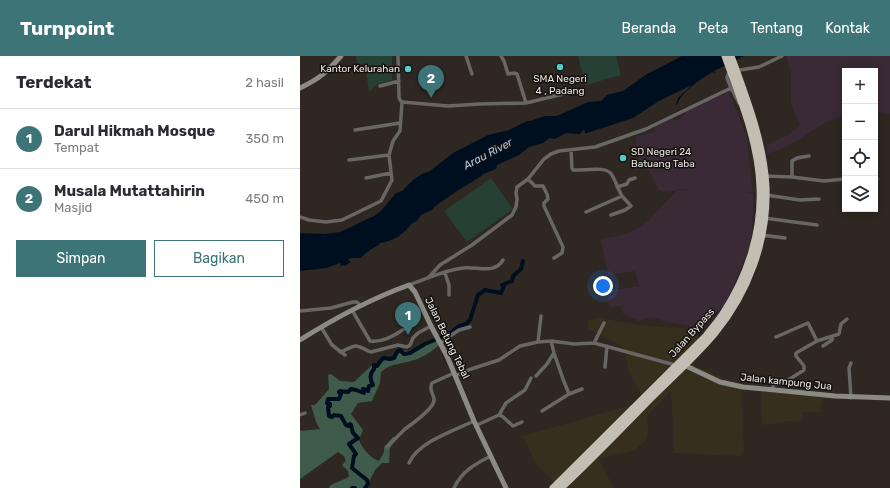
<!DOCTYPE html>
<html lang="id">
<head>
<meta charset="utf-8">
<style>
  :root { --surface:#fff; --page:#f7f7f7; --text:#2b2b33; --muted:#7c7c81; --line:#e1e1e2; --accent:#3d7477 }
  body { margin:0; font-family:Rubik,sans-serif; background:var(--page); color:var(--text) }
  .controls { position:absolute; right:12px; top:12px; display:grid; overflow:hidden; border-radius:0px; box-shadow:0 2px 10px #0003 }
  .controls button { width:36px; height:36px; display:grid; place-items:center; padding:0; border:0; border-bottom:1px solid var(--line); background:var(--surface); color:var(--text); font:20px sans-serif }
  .you { position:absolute; left:303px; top:230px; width:14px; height:14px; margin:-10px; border:3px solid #fff; border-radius:50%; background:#1a73e8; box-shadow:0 0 0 6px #1a73e833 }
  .badge { display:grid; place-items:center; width:26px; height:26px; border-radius:50%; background:var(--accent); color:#fff; font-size:13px; font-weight:700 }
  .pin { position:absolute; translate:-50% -33px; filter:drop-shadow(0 1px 2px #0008) }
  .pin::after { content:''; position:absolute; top:21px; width:14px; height:12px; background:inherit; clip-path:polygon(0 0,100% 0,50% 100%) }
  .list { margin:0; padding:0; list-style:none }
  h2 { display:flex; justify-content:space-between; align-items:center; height:52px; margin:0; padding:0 16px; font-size:17px }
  h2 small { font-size:13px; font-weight:400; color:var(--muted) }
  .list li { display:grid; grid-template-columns:26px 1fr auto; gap:12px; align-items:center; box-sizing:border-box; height:60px; padding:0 16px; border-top:1px solid var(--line) }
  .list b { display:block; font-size:15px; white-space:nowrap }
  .list p { margin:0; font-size:13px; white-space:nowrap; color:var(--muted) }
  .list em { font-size:13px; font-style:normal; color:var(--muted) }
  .actions { display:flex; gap:8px; padding:12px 16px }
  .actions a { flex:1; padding:9px 0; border:1px solid var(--accent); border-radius:0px; text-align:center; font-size:14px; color:var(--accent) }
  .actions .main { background:var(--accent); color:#fff }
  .icon { flex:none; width:22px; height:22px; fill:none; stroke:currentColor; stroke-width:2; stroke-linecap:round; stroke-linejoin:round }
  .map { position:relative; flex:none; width:590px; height:432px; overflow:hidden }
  header { display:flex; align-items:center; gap:24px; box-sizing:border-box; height:56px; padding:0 20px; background:var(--accent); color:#fff }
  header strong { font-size:19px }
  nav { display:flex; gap:22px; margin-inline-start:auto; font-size:14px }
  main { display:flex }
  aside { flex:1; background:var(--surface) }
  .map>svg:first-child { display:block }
  .commercial { fill:#362f1e }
  .industrial { fill:#392a35 }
  .green { fill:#264033 }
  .forest { fill:#3f5b4c }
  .water { fill:#000f1f }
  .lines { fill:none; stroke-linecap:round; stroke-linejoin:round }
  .canal { stroke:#000f1f; stroke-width:4 }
  .street { stroke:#686763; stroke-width:3.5 }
  .secondary { stroke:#8c8a84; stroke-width:5 }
  .highway { stroke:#c2beb4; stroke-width:7 }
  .poi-dot { fill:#53cdcb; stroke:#13100e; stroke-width:1.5 }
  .labels { text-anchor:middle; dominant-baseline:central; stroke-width:3; stroke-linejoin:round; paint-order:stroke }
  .poi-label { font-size:10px; fill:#ebe6e3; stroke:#13100e; text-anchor:end }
  .street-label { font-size:10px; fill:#ebe6e3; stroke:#13100e }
  .water-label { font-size:11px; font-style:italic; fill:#a1cef5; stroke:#13100e }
</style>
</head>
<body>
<header>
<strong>Turnpoint</strong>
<nav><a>Beranda</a><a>Peta</a><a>Tentang</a><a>Kontak</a></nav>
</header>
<main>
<aside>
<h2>Terdekat<small>2 hasil</small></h2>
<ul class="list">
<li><span class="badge">1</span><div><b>Darul Hikmah Mosque</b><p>Tempat</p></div><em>350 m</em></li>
<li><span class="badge">2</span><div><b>Musala Mutattahirin</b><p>Masjid</p></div><em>450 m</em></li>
</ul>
<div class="actions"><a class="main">Simpan</a><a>Bagikan</a></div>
</aside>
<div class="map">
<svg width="590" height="432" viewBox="0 0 590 432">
  <rect width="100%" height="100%" fill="#2e2722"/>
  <!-- commercial -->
  <path class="commercial" d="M300 261 320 266 346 270 383 272 407 287 390 308 441 329 444 392 441 400 374 397 371 335 346 362 349 374 345 385 335 394 299 403 314 432H254L256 429 235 407 223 380 345 345 329 317 324 291 288 273 287 265Z
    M461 335 523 342 520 356H503L502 366 486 365 484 367 462 369Z"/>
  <!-- industrial -->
  <path class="industrial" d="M486 0H590V58L575 55V15H545V55L539 61 523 68 490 89 486 90V91L481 93 467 98 466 89 490 78 493 74H495L500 69 491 48V18Z
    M429 35 447 82 453 136 445 137H453V155L451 187 427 246 398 277 390 270 366 266 353 261 339 265 323 258 321 250 309 251 308 235 339 230 335 215 308 219 301 183 322 179 334 174 348 165 377 134 391 133H377L373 135 365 136 359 134 349 115 339 105 335 81 355 76 354 71 372 63 373 64H378L386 58 385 56 386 55 417 40H421Z"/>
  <!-- green -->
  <path class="green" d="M56 0H92V24L77 28 69 36 65 8H58Z
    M278 0H316L321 19 286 29Z
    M191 122 213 153 167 186 144 155Z"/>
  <!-- forest -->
  <path class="forest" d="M139 280 142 287C133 294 125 301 114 304 101 309 93 306 81 316L80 327 72 345 58 347 51 358 63 374 59 384C62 392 71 403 79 405L84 396V391L93 381 97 382 90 392 89 407H82L75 414 66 432H29L31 429 49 421 48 415 42 409 46 405 44 400 38 396 0 423V375L20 373 16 366 11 349H15L29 333 28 319 31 318 40 325 54 326 71 310 96 299 98 294 109 295Z"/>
  <!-- water -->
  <path class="water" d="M382 0H444L414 15 416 17 412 16C401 23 380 37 377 49H376L378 42 392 29 359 45 333 62 287 77H285V75L283 74 280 78 266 77 255 83 250 82 243 87 229 91 219 99 197 109 196 113 183 118 180 121 154 137 134 151 132 154 121 159 117 165 112 167C105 177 93 186 80 187L79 189C75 190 63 199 61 202H50L48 204 51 206 45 210 42 209 41 211 40 207 26 212 0 215V177L25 178 40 176 74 160 81 155 96 137 102 135 113 124 122 118 130 115 153 97 188 79 209 74 227 65H230L245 60H257L288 46 301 45 307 39 323 35 347 18Z"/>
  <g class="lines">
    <!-- canal -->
    <path class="canal" d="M52 432H55
      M65 432 68 428 67 424 52 412 54 400 56 398 49 388 58 382 53 377 51 369 50 368 49 370 46 369 41 360 34 359 32 361 29 360 28 351 30 350V348L27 347 28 343H39L41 338 39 336 40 335 48 336 51 333 56 334 64 337 63 333H64L68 335 69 330 73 329C70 323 69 319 74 313V309L77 310 83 302 90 303 94 302 97 296 100 294 104 298 110 297 125 288 149 278 159 270 166 268 170 264 178 239 185 234 201 237 204 230 202 229 212 225 213 220 221 213 223 205"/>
    <!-- street -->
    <path class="street" d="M166 0 172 18
      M201 0 204 5 208 18 214 17 217 18 226 47
      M80 30 99 25
      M431 32 427 22 428 18 440 14 459 11 482 0
      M102 46 148 50 179 48 226 47 267 37
      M55 74 100 67
      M271 94 272 112 273 114C283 115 307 109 312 119 316 126 318 133 322 140L286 156
      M49 104 89 99
      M465 120 492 121 524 125 545 123
      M492 121V105L497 102 509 100
      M66 122 91 117
      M575 122 577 123
      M228 123 235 130H243L247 138 248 143 244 147V150L263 191 262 197 254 202
      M317 131 327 128 329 124 335 122
      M466 139 500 144 519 143
      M311 159 325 154 331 150 322 140
      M0 161 9 164 26 166 42 164 81 145 92 124 89 99 93 85 100 75 102 46 100 44 99 41 98 0
      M464 162 517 169
      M461 179 485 182
      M145 217 149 229V239
      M129 221 140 209 172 189 212 159 216 151 217 143 216 137 217 131 228 123 244 103 251 98 259 95 295 91 346 73 431 32 439 47
      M109 229C127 223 144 214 163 212 177 210 194 219 203 204
      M52 254 70 285C82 287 94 280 104 273
      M0 255 31 252 53 246H57L61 250
      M21 271 32 289 45 299
      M476 281 508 267 517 285
      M251 285 254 297
      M238 286 241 260
      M140 287 159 274 170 271
      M294 287 304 267
      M523 290 532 284 533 280
      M40 296C59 288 53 288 71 296L98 289 107 291 110 289 113 282 118 277 131 270
      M305 311 307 290
      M155 320 171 313 199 304 220 290 238 286 251 285 274 288 294 287 375 309
      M236 320 247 308 254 297 263 323 269 338
      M473 333V329L485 326 504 314V310L496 300V297L517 285 539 278 541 268 547 263
      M551 342 549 312 551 307
      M242 355 269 338 282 333
      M0 359 5 357
      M199 359 206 347 225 334 231 322
      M177 369 199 359 202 360 213 370 222 366
      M87 391C93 385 99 379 105 373 112 368 132 354 134 345 135 338 128 336 132 327L154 317
      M109 407C118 386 155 374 174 365
      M154 432C162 415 175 408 191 400"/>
    <!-- secondary -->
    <path class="secondary" d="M0 32C19 23 27 16 41 0
      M0 284C35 262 70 243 109 229L115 236 131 270 147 300 174 365 206 432
      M384 309 420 326 443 331 535 340 590 342"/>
    <!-- highway -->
    <path class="highway" d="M253 432 406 280C412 272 419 264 424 256 448 219 462 175 460 132 459 87 440 42 425 0
      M261 432C291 404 320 374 349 344 371 322 395 301 415 277 448 237 468 184 466 131 464 87 446 41 431 0"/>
  </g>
  <!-- markers -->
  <g class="poi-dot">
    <circle cx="260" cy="11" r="4"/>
    <circle cx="108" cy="13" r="4"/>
    <circle cx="323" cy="102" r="4"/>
  </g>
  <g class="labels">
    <!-- poi labels -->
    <g class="poi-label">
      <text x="100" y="13">Kantor Kelurahan</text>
      <text x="260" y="23" text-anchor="middle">SMA Negeri<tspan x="260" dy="12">4 , Padang</tspan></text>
      <text x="331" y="96" text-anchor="start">SD Negeri 24<tspan x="331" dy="12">Batuang Taba</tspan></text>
    </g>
    <!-- street labels -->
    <g class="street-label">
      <text transform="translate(392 277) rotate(-48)">Jalan Bypass</text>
      <text transform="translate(147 282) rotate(64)">Jalan Betung Tebal</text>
      <text transform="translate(486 326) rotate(6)">Jalan kampung Jua</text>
    </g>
    <!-- water labels -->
    <g class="water-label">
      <text transform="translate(188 98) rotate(-28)">Arau River</text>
    </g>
  </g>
</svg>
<div class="controls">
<button>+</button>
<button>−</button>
<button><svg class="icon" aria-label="locate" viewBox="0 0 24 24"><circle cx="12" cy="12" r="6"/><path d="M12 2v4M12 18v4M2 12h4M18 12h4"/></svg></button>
<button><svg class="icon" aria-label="layers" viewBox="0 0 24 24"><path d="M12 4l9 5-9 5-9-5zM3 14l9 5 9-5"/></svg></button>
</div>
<div class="you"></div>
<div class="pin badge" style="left:108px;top:279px">1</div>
<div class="pin badge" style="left:131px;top:42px">2</div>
</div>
</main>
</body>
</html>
